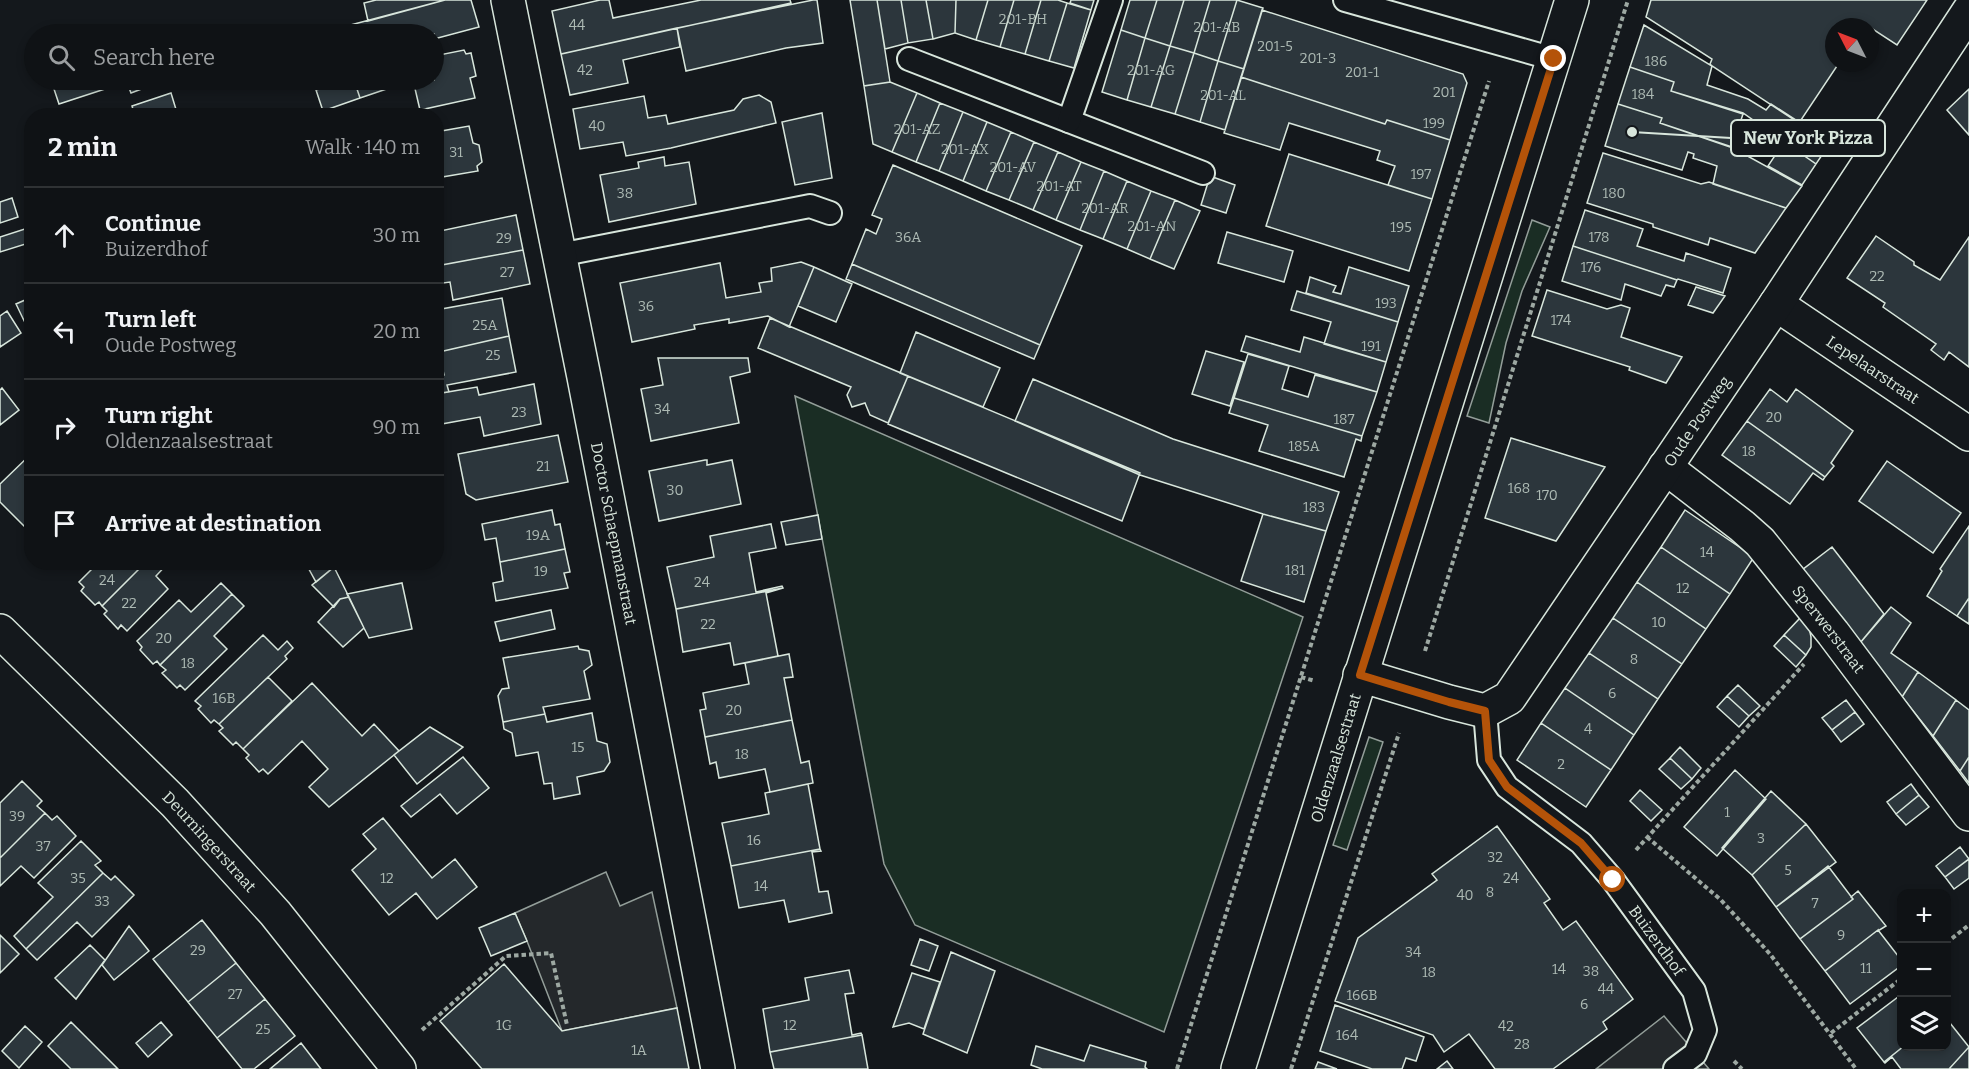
<!DOCTYPE html>
<html lang="en">
<head>
<meta charset="utf-8">
<style>
  :root { --surface:#0f1215; --page:#181b1e; --text:#f1f3f6; --muted:#9b9ea0; --line:#2f3234 }
  body { margin:0; font-family:Bitter,serif; background:var(--page); color:var(--text) }
  .controls { position:absolute; right:18px; bottom:18px; display:grid; overflow:hidden; border-radius:12px; box-shadow:0 3px 9px #0003 }
  .controls button { width:54px; height:54px; display:grid; place-items:center; padding:0; border:0; border-bottom:2px solid var(--line); background:var(--surface); color:var(--text); font:30px sans-serif }
  .compass { position:absolute; left:1825px; top:18px; width:54px; height:54px; border-radius:50%; background:var(--surface); box-shadow:0 3px 9px #0003; rotate:312deg }
  .stop { position:absolute; width:18px; height:18px; margin:-14px; border:4px solid #b45309; border-radius:50%; background:#fff }
  .stop.end { background:#b45309; border-color:#fff; box-shadow:0 2px 6px #0008 }
  .list { margin:0; padding:0; list-style:none }
  h2 { display:flex; justify-content:space-between; align-items:center; height:78px; margin:0; padding:0 24px; font-size:26px }
  h2 small { font-size:20px; font-weight:400; color:var(--muted) }
  .list li { display:grid; grid-template-columns:39px 1fr auto; gap:18px; align-items:center; box-sizing:border-box; height:96px; padding:0 24px; border-top:2px solid var(--line) }
  .list b { display:block; font-size:22px; white-space:nowrap }
  .list p { margin:0; font-size:20px; white-space:nowrap; color:var(--muted) }
  .list em { font-size:20px; font-style:normal; color:var(--muted) }
  .icon { flex:none; width:33px; height:33px; fill:none; stroke:currentColor; stroke-width:2; stroke-linecap:round; stroke-linejoin:round }
  .map { position:relative; flex:none; width:1969px; height:1069px; overflow:hidden }
  .search { position:absolute; background:var(--surface); box-shadow:0 3px 9px #0003; left:24px; top:24px; width:420px; height:66px; display:flex; align-items:center; gap:15px; box-sizing:border-box; padding:0 21px; border-radius:33px; color:var(--muted); font-size:22px }
  .panel { position:absolute; background:var(--surface); box-shadow:0 3px 9px #0003; left:24px; top:108px; width:420px; height:462px; border-radius:24px }
  .map>svg:first-child { display:block }
  .green { fill:#1a2d24; stroke:#939e99; stroke-width:1.5 }
  .parking { fill:#24282b; stroke:#939e99; stroke-width:1.5 }
  .building { fill:#2c363c; stroke:#d8e6dc; stroke-width:1.5 }
  .lines { fill:none; stroke-linecap:round; stroke-linejoin:round }
  .lane-casing { stroke:#d8e6dc; stroke-width:26 }
  .street-casing { stroke:#d8e6dc; stroke-width:36 }
  .secondary-casing { stroke:#d8e6dc; stroke-width:36 }
  .path { stroke:#9da8a2; stroke-width:4; stroke-dasharray:4.5 3; stroke-linecap:butt }
  .lane { stroke:#14181c; stroke-width:22 }
  .street { stroke:#14181c; stroke-width:33 }
  .secondary { stroke:#14181c; stroke-width:33 }
  .route { stroke:#b45309; stroke-width:8 }
  .labels { text-anchor:middle; dominant-baseline:central; stroke-width:4.5; stroke-linejoin:round; paint-order:stroke }
  .number-label { font-size:14px; fill:#adbab4 }
  .street-label { font-size:16px; fill:#d8e6dc; stroke:#14181c }
  .leader { fill:none; stroke:#d8e6dc; stroke-width:2 }
  .callout-dot { fill:#d8e6dc; stroke:#14181c; stroke-width:2 }
  .callout { fill:#14181c; stroke:#d8e6dc; stroke-width:2 }
  .callout-label { font-size:18px; text-anchor:middle; font-weight:bold; fill:#d8e6dc }
</style>
</head>
<body>
<div class="map">
<svg width="1969" height="1069" viewBox="0 0 1969 1069">
  <rect width="100%" height="100%" fill="#14181c"/>
  <!-- green -->
  <path class="green" d="M1532 220 1550 227 1522 291 1506 343 1489 423 1467 416Z
    M795 396 1303 617 1164 1032 915 925 884 864Z
    M1369 737 1383 742 1347 850 1333 845Z"/>
  <!-- parking -->
  <path class="parking" d="M606 872 620 906 652 892 677 1008 562 1031 527 941 515 913Z
    M1664 1016 1709 1069H1596Z"/>
  <!-- building -->
  <path class="building" d="M376 0H445L368 21 364 3Z
    M445 0H471L479 27 434 39V34H325L324 32Z
    M600 0H609L613 18 701 0H790L791 3 561 54 552 11Z
    M813 0H817L823 43 786 48 686 71 677 28Z
    M850 0H877L890 82 864 86Z
    M877 0H901L908 43 885 49Z
    M901 0H926L933 39 908 43Z
    M926 0H956L955 33 933 39Z
    M956 0H988L976 40 955 33Z
    M988 0H1014L1000 47 976 40Z
    M1014 0H1041L1025 54 1000 47Z
    M1041 0H1058L1067 3 1049 61 1025 54Z
    M1071 0H1094L1091 10 1070 3Z
    M1130 0H1157L1145 38 1121 30Z
    M1157 0H1184L1170 46 1145 38Z
    M1184 0H1210L1194 53 1170 46Z
    M1210 0H1237L1218 61 1194 53Z
    M1237 0 1263 8 1244 69 1218 61Z
    M1651 0H1927L1897 45 1865 24 1863 27H1834V63H1839L1799 123 1712 66 1710 64 1712 59 1646 17Z
    M1067 3 1091 10 1074 68 1049 61Z
    M1262 10 1463 74 1467 83 1450 140 1387 120 1385 124 1241 77Z
    M1644 25 1712 66 1707 85 1748 99 1766 110 1771 104 1813 131 1828 146 1816 164 1743 113 1671 91 1674 82 1630 67Z
    M677 28 680 47 623 60 628 83 570 95 561 54Z
    M1121 30 1145 38 1127 100 1102 92Z
    M1145 38 1170 46 1151 107 1127 100Z
    M1170 46 1194 53 1175 114 1151 107Z
    M464 50 466 54 471 53 476 76 470 78 475 98 420 110 413 80 360 98 354 80H434V56Z
    M1194 53 1218 61 1200 122 1175 114Z
    M1218 61 1244 69 1225 130 1200 122Z
    M1630 67 1674 82 1671 91 1743 114 1732 147 1660 123 1662 118 1618 104Z
    M1241 77 1385 124 1387 120 1450 140 1432 199 1388 185 1395 166 1377 160 1380 151 1289 123 1280 150 1224 133Z
    M51 80H105L108 88 59 104Z
    M126 80H159L160 82 131 93Z
    M349 80H354L360 98 323 111 316 90Z
    M890 82 917 93 892 152 873 144 864 86Z
    M1969 89V135L1947 110Z
    M171 93 178 116H135L132 106Z
    M917 93 940 103 916 162 892 152Z
    M759 95 771 102 776 123 671 148 626 156 623 142 580 149 573 109 644 96 648 118 666 115 668 124 734 110 743 99Z
    M940 103 963 112 939 171 916 162Z
    M1618 104 1662 118 1660 123 1733 148 1802 186 1786 208 1713 184 1717 166 1693 158 1694 154 1688 152 1682 170 1605 146Z
    M963 112 987 122 963 181 939 171Z
    M822 113 832 178 795 185 782 122Z
    M987 122 1011 132 986 191 963 181Z
    M469 126 473 143 479 145 482 162 477 166 478 171 436 178V132Z
    M1011 132 1034 142 1009 200 986 191Z
    M1034 142 1058 152 1033 210 1009 200Z
    M1784 142 1816 164 1802 185 1768 166Z
    M1058 152 1081 162 1056 220 1033 210Z
    M1603 153 1701 184 1709 182 1786 208 1755 253 1710 238 1708 245 1653 227V224L1587 203Z
    M1289 154 1432 199 1409 271 1266 226Z
    M664 157 665 166 689 162 696 204 609 222 600 175 639 168 638 162Z
    M1081 162 1104 171 1080 230 1056 220Z
    M893 165 1082 246 1040 345 852 264 866 229 876 234 882 219 872 215Z
    M1104 171 1127 181 1103 239 1080 230Z
    M1210 176 1235 185 1226 213 1201 205Z
    M1127 181 1151 191 1127 249 1103 239Z
    M1151 191 1175 200 1150 259 1127 249Z
    M12 198 18 217 0 223V202Z
    M1175 200 1200 211 1174 269 1150 259Z
    M1585 210 1643 229 1637 246 1684 261 1686 253 1731 268 1723 293 1678 279 1677 280 1573 246Z
    M516 215 523 250 436 266V238L441 235 440 231Z
    M31 227 32 242 0 252V237Z
    M1227 232 1293 251 1284 282 1218 263Z
    M1876 236 1914 262V265L1940 280 1969 237V367L1949 352 1944 360 1931 350 1936 344 1883 307 1885 303 1847 278Z
    M1573 246 1677 280 1674 287 1666 285 1661 296 1625 284 1621 300 1562 281Z
    M523 250 530 284 453 300 450 282 436 284V266Z
    M801 262 814 267 789 327 768 316 729 323V319L694 325 695 329 632 342 620 283 720 263 726 298 761 292 759 283 772 281 771 268Z
    M852 264 1040 345 1034 359 846 279Z
    M814 267 852 284 836 322 798 306Z
    M1349 267 1409 286 1398 322 1306 293 1310 277 1336 286 1333 292 1341 294Z
    M1696 287 1725 296 1713 313 1688 305Z
    M1547 290 1607 309 1621 305 1630 308 1621 337 1682 357 1666 383 1629 370 1630 367 1532 336Z
    M1297 291 1398 322 1386 362 1324 344 1331 322 1291 310Z
    M32 297V329L29 331 16 304Z
    M502 298 509 336 439 352V349L436 350V310Z
    M7 311 21 333 0 347V316Z
    M770 318 908 376 888 423 870 415 865 403 852 407 847 395 851 387 758 348Z
    M916 332 1000 368 983 407 900 373Z
    M509 336 516 372 447 385 449 392 436 394V377L444 375 439 352Z
    M1246 336 1300 352 1304 337 1386 362 1377 392 1241 351Z
    M1206 351 1244 362 1230 406 1192 394Z
    M1248 354 1289 366 1282 389 1308 397 1315 375 1377 392 1362 436 1234 398Z
    M658 358H748L750 372 730 377 739 423 651 441 641 389 663 385Z
    M908 376 1140 473 1122 521 888 424Z
    M1033 379 1173 439 1339 492 1326 531 1263 514 1140 475 1015 421Z
    M534 384 541 424 484 436 480 417 436 425V394L477 387 479 395Z
    M2 388 19 410 0 425V390Z
    M1770 389 1787 402 1796 389 1853 431 1831 463 1834 466 1825 477 1747 421Z
    M1234 398 1362 436 1361 441 1356 439 1344 477 1259 451 1268 425 1229 413Z
    M1747 421 1825 477 1823 480 1813 473 1790 504 1722 455Z
    M558 435 568 482 476 500 466 494 458 454Z
    M1511 438 1605 467 1556 541 1485 518Z
    M32 453V521L25 527 0 502V484Z
    M705 460H707V465L732 460 741 504 659 521 649 471Z
    M1887 461 1961 513 1933 553 1859 501Z
    M552 510 555 525 560 524 565 549 500 562 496 538 485 540 482 524Z
    M1685 510 1754 557 1730 594 1661 547Z
    M1263 514 1326 531 1304 602 1241 581Z
    M818 515 822 539 786 545 781 522Z
    M771 524 776 548 749 553 756 592 782 586 783 588 676 609 667 567 714 557 710 536Z
    M1969 526V598L1957 616 1927 596 1942 571 1940 569Z
    M1661 547 1730 594 1706 629 1637 582Z
    M1832 547 1884 614 1860 643 1802 570Z
    M565 549 570 572 564 573 568 588 496 601 493 583 503 581 500 562Z
    M99 562H146L102 606 99 602 95 605 81 591 84 587 79 582Z
    M146 562H169L156 576 168 589 127 631 121 625 118 629 104 614 107 611 102 606Z
    M305 562H331L334 567 316 582Z
    M334 567 349 597 340 599 334 607 312 585Z
    M1637 582 1706 629 1682 664 1613 618Z
    M221 583 232 594 160 665 157 661 153 664 140 650 142 647 137 641 179 600 191 612Z
    M402 583 412 629 369 638 347 594Z
    M783 588 766 593 778 656 734 665 730 643 683 652 676 609Z
    M232 594 244 606 214 636 227 649 185 690 180 685 177 688 162 673 166 670 160 665Z
    M349 597 364 628 343 647 318 622 340 599Z
    M1969 598V624L1957 616Z
    M1891 607 1911 623 1891 653 1918 672 1902 697 1860 643Z
    M551 610 555 629 500 641 495 622Z
    M1801 617 1809 627 1811 637V647L1806 655 1784 635Z
    M1613 618 1682 664 1658 699 1589 653Z
    M263 635 278 650 287 641 293 648 285 656 287 659 219 724 214 720 211 723 198 709 201 706 195 701Z
    M1784 635 1806 655 1796 667 1774 646Z
    M578 646 579 649 589 651 592 665 584 671 590 699 543 707 545 714 503 722 498 696 502 689 509 688 503 658Z
    M1589 653 1658 699 1634 735 1565 688Z
    M789 654 793 677 784 678 792 720 705 737 700 710 706 709 703 693 749 684 745 663Z
    M1918 672 1956 700 1933 736 1902 697Z
    M268 677 292 701 243 749 236 742 233 745 219 731 223 728 219 724Z
    M312 683 362 736 374 724 399 751 329 807 309 787 328 769 302 741 268 774 263 769 259 772 246 758 249 755 243 749Z
    M1738 685 1760 706 1749 716 1727 696Z
    M1565 688 1634 735 1611 770 1541 723Z
    M1727 696 1749 716 1739 727 1717 707Z
    M1846 700 1855 712 1832 730 1822 718Z
    M1956 700 1969 710V757L1960 771 1933 736Z
    M1855 712 1864 724 1841 742 1832 730Z
    M592 713 597 741 607 744 610 762 604 771 577 777 580 794 554 799 552 783 544 784 538 752 516 756 512 733 504 729 503 722 545 714 547 722Z
    M792 720 801 763 809 761 813 783 770 792 765 769 719 778 716 762 710 764 705 737Z
    M1541 723 1611 770 1586 807 1517 760Z
    M430 727 463 747 417 784 394 755Z
    M1680 747 1701 768 1692 779 1670 758Z
    M463 757 489 788 457 814 440 794 411 817 401 806Z
    M1969 757V783L1960 771Z
    M1670 758 1692 779 1681 789 1659 769Z
    M1735 770 1766 799 1717 856 1684 827Z
    M22 781 42 801 37 806 45 813 0 858V803Z
    M808 784 820 849 731 866 722 823 769 814 765 793Z
    M1911 784 1919 795 1896 814 1887 802Z
    M1640 790 1662 810 1651 821 1630 801Z
    M1771 791 1806 824 1752 875 1722 848Z
    M1919 795 1929 807 1906 825 1896 814Z
    M45 813 52 820 57 816 76 836 34 878 21 866 0 886V858Z
    M383 818 432 878 455 859 477 887 437 919 416 893 389 915 352 870 376 849 363 834Z
    M1806 824 1836 862 1776 907 1752 875Z
    M1497 826 1550 899 1544 903 1563 930 1576 921 1633 999 1603 1022 1607 1029 1553 1069H1495L1469 1034 1444 1052 1433 1035 1335 1001 1358 938 1437 880 1432 874Z
    M81 841 101 861 95 865 103 873 26 949 14 936 53 897 38 883Z
    M1960 847 1969 859 1945 877 1936 866Z
    M820 849 821 851 812 852 819 892 828 891 832 913 789 922 784 900 739 908 731 866Z
    M1969 859V878L1954 889 1945 877Z
    M1828 866 1853 899 1800 939 1776 907Z
    M103 873 111 880 115 876 134 895 92 937 77 922 37 960 26 949Z
    M1858 891 1886 926 1878 931V930L1825 971 1800 939 1853 899 1851 897Z
    M515 913 527 941 491 956 479 928Z
    M202 920 236 963 188 1002 153 959Z
    M129 926 149 951 114 980 102 965Z
    M1878 930 1902 961V965L1850 1004 1825 971Z
    M0 935 19 954 0 973Z
    M920 939 938 946 929 971 911 965Z
    M90 945 105 960 76 999 55 978Z
    M951 952 995 971 967 1053 923 1034Z
    M236 963 265 999 217 1038 188 1002Z
    M504 964 562 1031 677 1008 689 1069H482L440 1021Z
    M849 970 854 993 845 994 852 1035 861 1033 862 1035 770 1052 763 1009 809 1000 805 978Z
    M912 973 940 982 924 1029 909 1023 893 1027Z
    M1902 994V1046H1904L1884 1062 1857 1028Z
    M265 999 295 1036 254 1069H242L217 1038Z
    M1335 1005 1424 1037 1416 1061 1406 1058 1402 1069H1372L1320 1051Z
    M1946 1018 1969 1047 1949 1069H1901L1892 1057 1885 1063 1884 1062 1904 1046H1946Z
    M71 1022 118 1069H71L48 1046Z
    M161 1022 172 1035 148 1057 136 1043Z
    M25 1026 42 1042 19 1068 2 1051Z
    M862 1035 868 1069H774L770 1052Z
    M301 1043 321 1069H270Z
    M1090 1045 1146 1062 1145 1067 1147 1069H1042L1031 1065 1036 1046 1084 1061Z
    M1969 1047V1069H1949Z
    M1447 1061 1453 1069H1437Z
    M1318 1062 1337 1069H1315Z"/>
  <g class="lines">
    <!-- lane casing -->
    <g class="lane-casing">
      <g id="lane">
        <path d="M1345 0 1554 59"/>
        <path d="M909 59 1203 173"/>
        <path d="M1069 121 1111 0"/>
        <path d="M559 255 810 206 830 213"/>
        <path id="s1" d="M1485 711 1489 760 1507 787 1581 843 1613 880 1694 991 1705 1030 1695 1054 1675 1069"/>
      </g>
    </g>
    <!-- street casing -->
    <g class="street-casing">
      <g id="street">
        <path id="s2" d="M508 0 584 377 718 1069"/>
        <path id="s3" d="M1776 304 1969 434"/>
        <path id="s4" d="M1665 467 1742 526 1760 542 1833 633 1969 814"/>
        <path id="s5" d="M1360 675 1449 702 1485 711 1509 698 1776 304 1969 11"/>
      </g>
    </g>
    <!-- secondary casing -->
    <g class="secondary-casing">
      <g id="secondary">
        <path id="s6" d="M0 631 175 803 275 913 399 1069"/>
        <path id="s7" d="M1238 1069 1572 0"/>
      </g>
    </g>
    <!-- path -->
    <path class="path" d="M1425 651 1628 0
      M1301 677 1315 681
      M1647 837 1721 900 1770 954 1856 1069
      M1636 850 1804 664
      M1946 943 1969 925
      M422 1030 506 956 551 953 567 1025
      M1831 1033 1902 978
      M1734 1061 1742 1069
      M1177 1069 1489 81
      M1291 1069 1399 733"/>
    <!-- lane -->
    <use href="#lane" class="lane"/>
    <!-- street -->
    <use href="#street" class="street"/>
    <!-- secondary -->
    <use href="#secondary" class="secondary"/>
  </g>
  <g class="lines">
    <!-- route -->
    <path class="route" d="M1554 59 1360 675 1449 702 1485 711 1489 760 1507 787 1581 843 1613 880"/>
  </g>
  <g class="labels">
    <!-- number labels -->
    <g class="number-label">
      <text x="1023" y="19">201-BH</text>
      <text x="577" y="25">44</text>
      <text x="1217" y="27">201-AB</text>
      <text x="1275" y="46">201-5</text>
      <text x="1318" y="58">201-3</text>
      <text x="1656" y="61">186</text>
      <text x="585" y="70">42</text>
      <text x="1151" y="70">201-AG</text>
      <text x="1362" y="72">201-1</text>
      <text x="1444" y="92">201</text>
      <text x="1643" y="94">184</text>
      <text x="1223" y="95">201-AL</text>
      <text x="1434" y="123">199</text>
      <text x="597" y="126">40</text>
      <text x="917" y="129">201-AZ</text>
      <text x="965" y="149">201-AX</text>
      <text x="456" y="152">31</text>
      <text x="1013" y="167">201-AV</text>
      <text x="1421" y="174">197</text>
      <text x="1059" y="186">201-AT</text>
      <text x="625" y="193">38</text>
      <text x="1614" y="193">180</text>
      <text x="1105" y="208">201-AR</text>
      <text x="1152" y="226">201-AN</text>
      <text x="1401" y="227">195</text>
      <text x="908" y="237">36A</text>
      <text x="1599" y="237">178</text>
      <text x="504" y="238">29</text>
      <text x="1591" y="267">176</text>
      <text x="507" y="272">27</text>
      <text x="1877" y="276">22</text>
      <text x="1386" y="303">193</text>
      <text x="646" y="306">36</text>
      <text x="1561" y="320">174</text>
      <text x="485" y="325">25A</text>
      <text x="1371" y="346">191</text>
      <text x="493" y="355">25</text>
      <text x="662" y="409">34</text>
      <text x="519" y="412">23</text>
      <text x="1774" y="417">20</text>
      <text x="1344" y="419">187</text>
      <text x="1304" y="446">185A</text>
      <text x="1749" y="451">18</text>
      <text x="543" y="466">21</text>
      <text x="1519" y="488">168</text>
      <text x="675" y="490">30</text>
      <text x="1547" y="495">170</text>
      <text x="1314" y="507">183</text>
      <text x="538" y="535">19A</text>
      <text x="1707" y="552">14</text>
      <text x="1295" y="570">181</text>
      <text x="541" y="571">19</text>
      <text x="107" y="580">24</text>
      <text x="702" y="582">24</text>
      <text x="1683" y="588">12</text>
      <text x="129" y="603">22</text>
      <text x="1659" y="622">10</text>
      <text x="708" y="624">22</text>
      <text x="164" y="638">20</text>
      <text x="1634" y="659">8</text>
      <text x="188" y="663">18</text>
      <text x="1612" y="693">6</text>
      <text x="224" y="698">16B</text>
      <text x="734" y="710">20</text>
      <text x="1588" y="729">4</text>
      <text x="578" y="747">15</text>
      <text x="742" y="754">18</text>
      <text x="1561" y="764">2</text>
      <text x="1727" y="812">1</text>
      <text x="17" y="816">39</text>
      <text x="1761" y="838">3</text>
      <text x="754" y="840">16</text>
      <text x="43" y="846">37</text>
      <text x="1495" y="857">32</text>
      <text x="1788" y="870">5</text>
      <text x="78" y="878">35</text>
      <text x="387" y="878">12</text>
      <text x="1511" y="878">24</text>
      <text x="761" y="886">14</text>
      <text x="1490" y="892">8</text>
      <text x="1465" y="895">40</text>
      <text x="102" y="901">33</text>
      <text x="1815" y="903">7</text>
      <text x="1841" y="935">9</text>
      <text x="198" y="950">29</text>
      <text x="1413" y="952">34</text>
      <text x="1866" y="968">11</text>
      <text x="1559" y="969">14</text>
      <text x="1591" y="971">38</text>
      <text x="1429" y="972">18</text>
      <text x="1606" y="989">44</text>
      <text x="235" y="994">27</text>
      <text x="1362" y="995">166B</text>
      <text x="1584" y="1004">6</text>
      <text x="504" y="1025">1G</text>
      <text x="790" y="1025">12</text>
      <text x="1506" y="1026">42</text>
      <text x="263" y="1029">25</text>
      <text x="1347" y="1035">164</text>
      <text x="1522" y="1044">28</text>
      <text x="639" y="1050">1A</text>
    </g>
    <!-- street labels -->
    <g class="street-label">
      <text stroke="none"><textPath href="#s3" startOffset="117">Lepelaarstraat</textPath></text>
      <text stroke="none"><textPath href="#s5" startOffset="492">Oude Postweg</textPath></text>
      <text stroke="none"><textPath href="#s2" startOffset="544">Doctor Schaepmanstraat</textPath></text>
      <text stroke="none"><textPath href="#s4" startOffset="232">Sperwerstraat</textPath></text>
      <text stroke="none"><textPath href="#s7" startOffset="326">Oldenzaalsestraat</textPath></text>
      <text stroke="none"><textPath href="#s6" startOffset="297">Deurningerstraat</textPath></text>
      <text stroke="none"><textPath href="#s1" startOffset="298">Buizerdhof</textPath></text>
    </g>
  </g>
  <!-- callouts -->
  <path class="leader" d="M1632 132L1731 138"/>
  <circle class="callout-dot" cx="1632" cy="132" r="6"/>
  <rect class="callout" x="1731" y="120" width="154" height="36" rx="6"/>
  <g class="callout-label">
    <text x="1808" y="144">New York Pizza</text>
  </g>
</svg>
<div class="controls">
<button>+</button>
<button>−</button>
<button><svg class="icon" aria-label="layers" viewBox="0 0 24 24"><path d="M12 4l9 5-9 5-9-5zM3 14l9 5 9-5"/></svg></button>
</div>
<svg class="compass" viewBox="-18 -18 36 36"><path d="M0-13l5 13h-10z" fill="#e53935"/><path d="M0 13l5-13h-10z" fill="#9b9ea0"/></svg>
<div class="stop" style="left:1613px;top:880px"></div>
<div class="stop end" style="left:1554px;top:59px"></div>
<div class="search"><svg class="icon" aria-label="search" viewBox="0 0 24 24"><circle cx="10" cy="10" r="6"/><path d="M15 15l6 6"/></svg>Search here</div>
<section class="panel">
<h2>2 min<small>Walk · 140 m</small></h2>
<ul class="list">
<li><svg class="icon" aria-label="ahead" viewBox="0 0 24 24"><path d="M12 20V5M6 11l6-6 6 6"/></svg><div><b>Continue</b><p>Buizerdhof</p></div><em>30 m</em></li>
<li><svg class="icon" aria-label="left" viewBox="0 0 24 24"><path d="M17 20v-9H6M10 6l-5 5 5 5"/></svg><div><b>Turn left</b><p>Oude Postweg</p></div><em>20 m</em></li>
<li><svg class="icon" aria-label="right" viewBox="0 0 24 24"><path d="M7 20v-9h11M14 6l5 5-5 5"/></svg><div><b>Turn right</b><p>Oldenzaalsestraat</p></div><em>90 m</em></li>
<li><svg class="icon" aria-label="arrive" viewBox="0 0 24 24"><path d="M6 21V4h12l-3 4 3 4H6"/></svg><div><b>Arrive at destination</b></div></li>
</ul>
</section>
</div>
</body>
</html>
